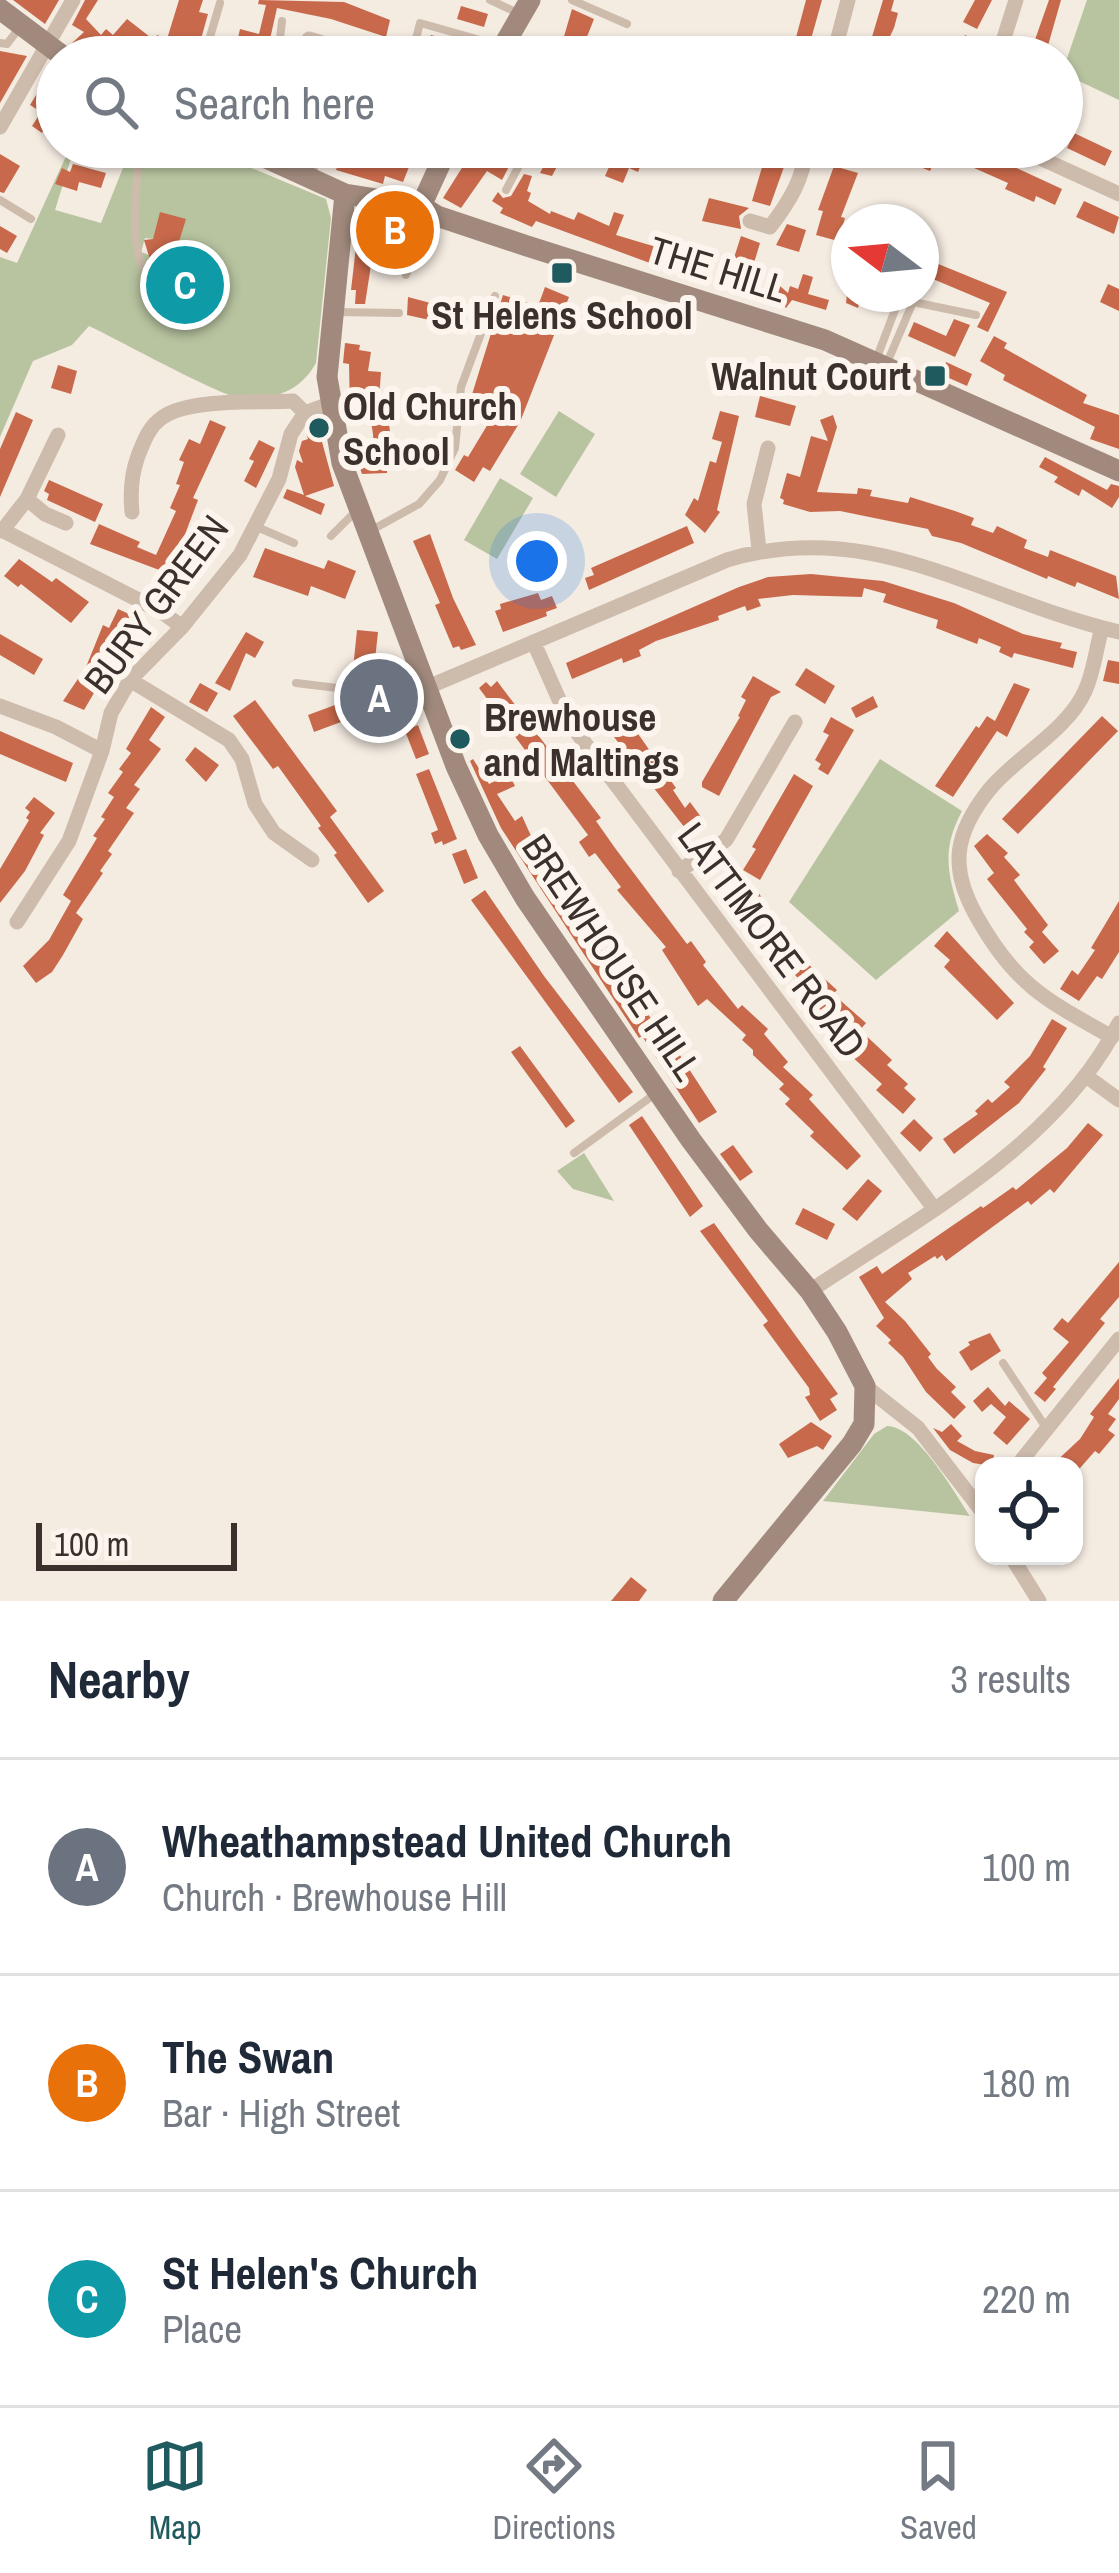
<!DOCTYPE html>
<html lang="en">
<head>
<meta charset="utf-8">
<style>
  :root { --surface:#fff; --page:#f2f2f3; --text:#1f2937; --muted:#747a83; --line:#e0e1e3; --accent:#1f5a5e }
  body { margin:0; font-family:"Archivo Narrow",sans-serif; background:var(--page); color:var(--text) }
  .controls { position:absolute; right:36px; bottom:36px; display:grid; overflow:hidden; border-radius:24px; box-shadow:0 3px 9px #0004 }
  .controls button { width:108px; height:108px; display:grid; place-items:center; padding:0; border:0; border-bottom:3px solid var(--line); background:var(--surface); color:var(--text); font:60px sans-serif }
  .compass { position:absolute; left:831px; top:204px; width:108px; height:108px; border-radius:50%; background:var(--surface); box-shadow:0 3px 9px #0004; rotate:286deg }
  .scale { position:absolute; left:36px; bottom:30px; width:201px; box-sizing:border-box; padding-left:12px; border:6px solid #3b302b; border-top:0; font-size:33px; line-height:42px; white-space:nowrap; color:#3b302b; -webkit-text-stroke:9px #fbf5ee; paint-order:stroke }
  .you { position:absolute; left:537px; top:561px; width:42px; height:42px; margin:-30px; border:9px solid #fff; border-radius:50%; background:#1a73e8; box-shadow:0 0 0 18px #1a73e833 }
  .badge { display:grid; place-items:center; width:78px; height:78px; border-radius:50%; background:var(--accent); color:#fff; font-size:39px; font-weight:700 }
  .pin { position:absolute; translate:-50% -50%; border:6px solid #fff; box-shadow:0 3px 12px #0006 }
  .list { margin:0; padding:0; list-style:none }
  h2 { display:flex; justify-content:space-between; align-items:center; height:156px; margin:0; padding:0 48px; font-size:51px }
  h2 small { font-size:39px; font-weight:400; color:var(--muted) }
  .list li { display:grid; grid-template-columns:78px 1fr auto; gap:36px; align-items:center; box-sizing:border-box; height:216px; padding:0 48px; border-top:3px solid var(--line) }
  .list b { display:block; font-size:45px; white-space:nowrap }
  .list p { margin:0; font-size:39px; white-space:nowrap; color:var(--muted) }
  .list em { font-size:39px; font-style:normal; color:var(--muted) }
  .icon { flex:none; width:66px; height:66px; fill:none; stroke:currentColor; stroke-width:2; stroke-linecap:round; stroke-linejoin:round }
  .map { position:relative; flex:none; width:1119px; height:1601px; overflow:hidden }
  .search { position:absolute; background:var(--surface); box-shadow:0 3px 9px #0004; left:36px; right:36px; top:36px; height:132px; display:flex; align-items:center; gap:30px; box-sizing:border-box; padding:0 42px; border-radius:66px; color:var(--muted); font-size:45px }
  .sheet { height:804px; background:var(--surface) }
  nav { display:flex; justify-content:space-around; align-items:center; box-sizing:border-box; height:168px; border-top:3px solid var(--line); background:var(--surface); font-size:33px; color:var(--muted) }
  nav a { display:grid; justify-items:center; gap:6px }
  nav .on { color:var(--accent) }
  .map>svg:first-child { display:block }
  .green { fill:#b8c4a0; fill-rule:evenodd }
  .building { fill:#c8694b }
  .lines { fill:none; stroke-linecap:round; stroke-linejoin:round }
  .lane { stroke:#cdbbac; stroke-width:8 }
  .street { stroke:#cdbbac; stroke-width:15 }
  .secondary { stroke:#a18a7d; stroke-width:21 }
  .poi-dot { fill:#1f5a5e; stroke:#fbf5ee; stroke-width:4.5 }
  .labels { text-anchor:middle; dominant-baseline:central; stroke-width:12; stroke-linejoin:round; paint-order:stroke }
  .street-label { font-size:39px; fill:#3b302b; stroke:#fbf5ee }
  .poi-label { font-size:39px; font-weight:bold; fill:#3b302b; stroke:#fbf5ee; text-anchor:start }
</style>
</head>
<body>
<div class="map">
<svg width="1119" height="1601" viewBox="0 0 1119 1601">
  <rect width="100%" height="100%" fill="#f4ebe1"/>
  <!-- green -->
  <path class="green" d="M1087 0H1119V100L1062 73Z
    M135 147H201L326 199 331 218 316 363C301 390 276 400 244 399 225 399 115 338 89 326L72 345 33 361 0 437V257L17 263 67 154 72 155 55 210 101 223 123 168ZM185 219 178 245 193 250 189 266 180 265 181 281 176 280 174 289 144 281 151 256 141 252 145 238 153 239Z
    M559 411 595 434 556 497 520 474Z
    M500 478 533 498 497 559 464 540Z
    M880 759 962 811C942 849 947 871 959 911L876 980 789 902Z
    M584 1153 614 1201 573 1189 557 1171Z
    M887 1426C917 1426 954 1492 970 1516L823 1501 874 1434Z"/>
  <!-- building -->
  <path class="building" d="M13 0H59L45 24Z
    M85 0H98L86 19 101 35 106 29 113 35 127 19 154 40 157 35 167 39 179 0H203L199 12 208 14 196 57H95L85 48 78 54 71 44 84 32 72 25Z
    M259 0 344 2 390 20 386 37 331 19 277 8 266 57H242L246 45 237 42 240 29 259 34 266 5 258 4Z
    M806 0H822L806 57H786L789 44 794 45Z
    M883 0H894L891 11 898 13 894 28 880 57H866Z
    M975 0H992L977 29 963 22Z
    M1049 0H1061L1045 56 1031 51Z
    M461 6 488 14 484 27 457 19Z
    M572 9 594 19 579 57H558Z
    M431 35 459 43 455 57 425 55Z
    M965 35 978 42 970 57H952Z
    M659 39 680 48 676 57H652Z
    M0 51 27 56 0 103Z
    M53 67 57 70V111L42 133 32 126 41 112 30 105Z
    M1074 133 1112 151 1105 166 1067 148Z
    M329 147H398L415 152 403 182 385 176 383 184 336 170 338 164 326 160Z
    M475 147H503L515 155 502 180 487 171 461 208 443 198Z
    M538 147H641L637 154 644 157 638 172 629 168 623 183 605 176 609 167 581 156 578 164 562 157 552 176 540 173 551 152Z
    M768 147 789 153 770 206 752 201Z
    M905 147H923L938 153 930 171 900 159Z
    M962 147H971L1062 189 1055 205 1036 196 1034 202 1005 189 1008 183 956 160Z
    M0 154 20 166 4 193 0 192Z
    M73 164 106 173 101 188 79 182 77 191 55 184 62 168 70 172Z
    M834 166 858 173 841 217 845 218 838 241 816 235 823 211 818 210Z
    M524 174 532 176 527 191 531 193 528 201 550 214 551 211 574 220 578 212 609 226 614 212 624 215 616 235 663 249 658 266 536 221 532 227 500 213 503 208 492 201 498 192 503 198 511 196Z
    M709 198 749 208 739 216 741 229 702 221Z
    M1084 201 1119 217 1114 234 1076 217Z
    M160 212 186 219 178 245 194 249 182 281 176 280 174 289 144 281 152 266 144 240 153 239Z
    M360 212 415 222 407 247 394 243 388 268 371 265 365 304H355L356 290H351Z
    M787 224 806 230 799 252 776 245Z
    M0 226 17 236 7 253 0 249Z
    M741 236 760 243 751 273 758 275 753 292 716 280 721 264 731 267Z
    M926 259 1007 292 988 332 977 327 990 303 921 274Z
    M803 274 813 277 808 294 829 300 826 310 792 300 786 308 772 296 780 286 788 293 790 286 798 289Z
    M1108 284 1119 289V311L1100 302Z
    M545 287 569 297 520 422 490 471 483 467 474 482 455 470 464 455 468 457 494 414 469 404 503 295 538 306Z
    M847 294H892L886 310 860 300 858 308 846 303Z
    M408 297 438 305 434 321 407 315Z
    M954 319 970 325 955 357 908 336 914 322 946 336Z
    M994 336 1007 343 1004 348 1087 395 1083 403 1119 415V449L1090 439 1095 427 1003 380 1005 375 980 361Z
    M345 343 360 345 359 350 371 352 368 371 381 372 379 399 387 411 392 445H386L387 473 362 474 357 459 356 455 374 454 373 434 369 409 350 412 349 364 343 363Z
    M946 362 972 374 967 386 940 374Z
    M58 365 77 371 71 394 51 388Z
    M760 396 796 406 790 426 755 417Z
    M720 411 739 416 717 510 720 512 705 533 685 515 694 498 698 501 710 461 716 463 722 442 712 439Z
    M16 412 33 420 0 497V449Z
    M833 415 837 427 817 492 857 494 858 488 872 490 870 496 908 503 910 497 955 511 974 518 971 525 993 533 997 526 1027 540 1024 548 1048 557 1050 550 1116 576 1119 599 1077 582 1075 587 1048 576 1047 579 961 543 932 536 928 529 840 511 810 512 783 504 784 500 780 498 787 473 800 477 811 436 828 441 820 420Z
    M210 420 226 427 193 498 198 500 170 574 90 544 99 524 140 542 137 547 156 555 176 511 170 508 180 485 176 484 184 462 179 460 189 439 200 444Z
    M318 427 334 486 305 496 325 504 321 515 283 498 287 489 304 495 295 467 297 460 303 463 299 451 302 441 308 439 306 433Z
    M259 440 275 448 256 488 244 481 254 461 249 459Z
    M1045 457 1107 490 1111 484 1119 486V497L1112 508 1082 489 1079 496 1054 482 1058 477 1039 467Z
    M49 480 103 504 95 522 47 500 49 494 44 491Z
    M687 526 694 543 589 590 585 578 594 575 591 568Z
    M430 534 453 598 476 645 461 650 459 646 453 648 435 605 440 603 413 541Z
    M265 548 324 569 328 560 356 571 345 599 311 586 308 596 253 577Z
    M19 559 52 582 56 578 89 602 71 623 21 584 18 587 4 576Z
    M811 574 883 581 954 603 1023 634 1062 643 1060 648 1077 652 1073 668 1014 653 1012 658 999 652 1001 647 979 638 977 644 936 628 938 620 883 602 886 594 864 588 862 597 793 595 758 599 761 606 747 611 745 606 718 616 719 620 656 641 639 650 641 656 623 663 622 658 572 679 566 663 739 587 768 577Z
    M538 593 541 600 552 596 557 608 546 612 547 616 503 632 495 611 501 609 500 604Z
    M118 609 138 618 84 710 63 701 86 667 103 625 109 628Z
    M357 630 378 632 374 669H353Z
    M246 632 264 642 255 658 246 653 230 691 215 683Z
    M0 634 43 659 34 675 0 655Z
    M1108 660 1119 662V684L1103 681Z
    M806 668 835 686 825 704 795 685Z
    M753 676 781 692 771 697 719 796 702 787V782L740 717 738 716 746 700 741 697Z
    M390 681 408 721 386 730 371 714 360 718 356 707 365 704 360 692Z
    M497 681 601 818 596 821 615 848 687 944 691 941 706 962 703 965 738 1009 742 1005 768 1029 764 1034 788 1062 783 1067 813 1095 809 1099 861 1156 847 1170 810 1136 814 1132 785 1104 790 1099 779 1089 784 1084 753 1055V1050L742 1040 746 1035 707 999 698 1006 662 950 666 947 617 890 621 887 595 853 589 857 579 842 588 835 479 688 486 682 491 687Z
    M200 683 218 693 207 712 189 702Z
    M1014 683 1030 689 1007 737 997 731 953 797 935 786 976 726 979 728 987 716 995 721Z
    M873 696 878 707 856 718 851 708Z
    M255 700 337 811 330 817 384 891 368 903 334 855 337 853 318 828 321 826 278 766 273 769 233 716Z
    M335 705 341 722 314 732 308 715Z
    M151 707 165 717 149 740 161 749 134 785 140 789 126 808 134 813 108 851 112 854 100 871 103 873 76 913 83 919 63 955 52 972 36 983 23 966 49 940 71 901 63 895 97 838 93 836 105 819 101 817 114 797 108 793 123 772 119 769 131 753 126 749Z
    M628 714 636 727 634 728 676 788 673 790 685 808 690 802 701 817 685 828 607 728Z
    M1102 716 1118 731 1018 834 1002 819Z
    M831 717 854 730 828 775 818 769 821 764 815 760 829 735 823 732Z
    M418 725 429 754 416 759 405 731Z
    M0 731 73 763 66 782 0 754Z
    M195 747 219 765 206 782 185 760Z
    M473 759 489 784 509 774 515 786 497 794 515 821 522 816 537 849 644 1017 648 1014 656 1026 659 1023 717 1112 699 1123 642 1036 639 1038 501 828 470 761Z
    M429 769 457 839 443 845 442 841 435 844 431 833 438 830 416 774Z
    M794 774 813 786 760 880 743 870 756 849 752 847Z
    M34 797 55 813 40 833 44 835 25 871 0 903V869L29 820 26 818 30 812 25 808Z
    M987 834 1008 853 1004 857 1020 875 1014 880 1048 925 1042 932 1059 951 1044 964 1029 947 1034 942 1024 932 1027 929 987 879 994 873 974 846Z
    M466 849 478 878 464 884 452 854Z
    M754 886 766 904 750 915 737 898Z
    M485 890 544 976 633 1092 619 1103 471 900Z
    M1119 901V952L1102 979 1097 976 1079 1001 1060 989 1072 970 1078 975 1095 950 1091 948Z
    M947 931 1014 1003 997 1020 944 967 950 960 934 946Z
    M788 938 801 950 797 954 837 990 833 994 866 1023 860 1030 892 1060 887 1065 908 1084 904 1088 916 1099 903 1114 876 1090 882 1084 850 1055 855 1050 822 1019 826 1015 806 996 810 992 775 952Z
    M1052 1019 1067 1028 1043 1067 1046 1069 1019 1103 954 1154 943 1139 978 1114 975 1111 988 1099 992 1103 1010 1087 1004 1082 1030 1056Z
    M520 1046 575 1121 566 1128 511 1052Z
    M642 1116 703 1206 690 1217 629 1125Z
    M914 1119 933 1138 920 1152 900 1133Z
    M1088 1123 1103 1135 1054 1193 1050 1189 1031 1205 1028 1201 946 1261 942 1255 937 1259 935 1256 908 1273 912 1279 885 1302 905 1321 931 1354 928 1357 937 1369 956 1387 951 1392 966 1407 954 1419 926 1392 903 1357 888 1343 891 1340 876 1326 884 1318 859 1277 877 1266 882 1274 981 1206 983 1208 1013 1187 1016 1190 1067 1148Z
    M733 1145 753 1172 740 1181 720 1154Z
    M868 1179 882 1191 857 1221 842 1209Z
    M803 1208 835 1224 827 1240 795 1224Z
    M714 1223 838 1394 830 1399 837 1410 820 1421 805 1397 810 1395 809 1388 763 1325 768 1321 700 1231Z
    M1119 1262V1297L1100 1319 1105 1323 1053 1387 1056 1389 1045 1402 1034 1393 1047 1378 1042 1373 1069 1342 1053 1329 1062 1318 1068 1323Z
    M990 1333 1001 1351 971 1371 959 1352 970 1345 968 1342Z
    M1119 1378V1399L1108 1414 1116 1419 1108 1430 1115 1435 1099 1454 1095 1451 1074 1475V1466H1051L1080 1439 1094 1417 1090 1414Z
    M988 1387 1005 1406 1009 1401 1030 1419 1007 1445 993 1433 1006 1417 991 1404 982 1412 973 1401Z
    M811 1422 832 1436 823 1450 817 1446 788 1458 779 1444Z
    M951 1424 962 1436 957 1441 975 1451 994 1455 992 1466 973 1463 950 1450 933 1428 942 1432Z
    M631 1577 647 1590 639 1601H611Z"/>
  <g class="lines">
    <!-- lane -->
    <path class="lane" d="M490 0 520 14
      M572 0 627 24
      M0 43 7 44 20 27
      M412 54 420 23 498 45
      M204 57 220 3
      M232 57 233 53
      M278 57 282 21
      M139 147C138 177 128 246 144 267
      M78 150 118 161 132 160 136 152
      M506 190 529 147
      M0 200 31 219
      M406 275 427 211
      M335 312 399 313
      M876 360 901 294
      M887 363 913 302 976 315
      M257 527 294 543
      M370 531 419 504 440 480 455 448 461 387 495 296
      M331 536 355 512
      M296 683 337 688 417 665
      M574 1153 655 1094
      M1003 1363 1045 1426"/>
    <!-- street -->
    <path class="street" d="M309 39 339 48
      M337 57 339 48 370 57
      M833 57 848 0
      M998 57 1016 0
      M0 127 73 0
      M1016 147 1119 194
      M307 178 317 147
      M750 221 770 227C789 202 804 179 806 147
      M27 499 45 514 66 523
      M132 512C130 492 131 475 138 456 144 441 149 426 163 417 190 398 259 403 293 401L305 413
      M0 529 162 612 182 627
      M2 531 27 499 58 435
      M759 550 754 504 768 448
      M1102 628C1096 648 1094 672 1085 691 1067 731 1017 756 989 790 954 834 949 868 977 917 1015 985 1046 1000 1112 1037
      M534 643 569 722 933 1207
      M130 680 229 740 242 759 255 804 274 833 312 860
      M428 687 727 560C874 516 981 600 1119 632
      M0 706 56 727 102 751
      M679 871 726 840 795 722
      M17 922 69 841 102 751 111 713 130 680 182 627 240 555 279 479 291 434 305 413 329 404
      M1086 1076 1119 1100
      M810 1291C921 1216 1056 1146 1119 1023
      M865 1386 918 1428 984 1514
      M1017 1466 1119 1339
      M1011 1556 1039 1601"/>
    <!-- secondary -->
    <path class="secondary" d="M0 9 64 57
      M497 57 530 0
      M242 147 345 194 421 206 437 216 527 246 825 340 1119 471
      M345 194 327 377 342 463 456 766 488 835 525 898 691 1140 758 1230 810 1291 837 1332 865 1386 864 1424 852 1444 723 1601
      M421 206 448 147"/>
  </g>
  <!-- markers -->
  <g class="poi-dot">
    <rect x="550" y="261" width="24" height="24" rx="6"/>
    <rect x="923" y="364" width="24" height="24" rx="6"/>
    <circle cx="319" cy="428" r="12"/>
    <circle cx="460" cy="739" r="12"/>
  </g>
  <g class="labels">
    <!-- street labels -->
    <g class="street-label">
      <text transform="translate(718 269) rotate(17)">THE HILL</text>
      <text transform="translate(156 604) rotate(-53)">BURY GREEN</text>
      <text transform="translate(772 940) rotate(53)">LATTIMORE ROAD</text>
      <text transform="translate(612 957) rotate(56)">BREWHOUSE HILL</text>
    </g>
    <!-- poi labels -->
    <g class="poi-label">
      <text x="562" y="315" text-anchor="middle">St Helens School</text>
      <text x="911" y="376" text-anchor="end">Walnut Court</text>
      <text x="343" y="406">Old Church<tspan x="343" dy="45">School</tspan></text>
      <text x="484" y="717">Brewhouse<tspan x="484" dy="45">and Maltings</tspan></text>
    </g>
  </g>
</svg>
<div class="controls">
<button><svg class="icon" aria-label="locate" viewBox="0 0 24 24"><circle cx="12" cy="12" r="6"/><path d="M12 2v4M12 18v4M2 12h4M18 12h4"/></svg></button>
</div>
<svg class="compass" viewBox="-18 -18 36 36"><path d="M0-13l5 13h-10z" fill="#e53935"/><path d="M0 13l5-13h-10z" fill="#747a83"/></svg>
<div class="scale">100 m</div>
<div class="you"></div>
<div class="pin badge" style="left:379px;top:698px;background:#6b7280">A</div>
<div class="pin badge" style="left:395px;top:230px;background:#e8710a">B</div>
<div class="pin badge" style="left:185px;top:285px;background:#0f9aa8">C</div>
<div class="search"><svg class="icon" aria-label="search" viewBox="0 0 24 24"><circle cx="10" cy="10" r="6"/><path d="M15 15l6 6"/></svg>Search here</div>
</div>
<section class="sheet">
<h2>Nearby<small>3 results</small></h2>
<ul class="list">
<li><span class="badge" style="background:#6b7280">A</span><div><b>Wheathampstead United Church</b><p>Church · Brewhouse Hill</p></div><em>100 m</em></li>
<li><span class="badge" style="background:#e8710a">B</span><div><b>The Swan</b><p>Bar · High Street</p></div><em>180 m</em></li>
<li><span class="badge" style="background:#0f9aa8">C</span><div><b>St Helen's Church</b><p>Place</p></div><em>220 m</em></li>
</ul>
</section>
<nav>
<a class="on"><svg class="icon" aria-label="map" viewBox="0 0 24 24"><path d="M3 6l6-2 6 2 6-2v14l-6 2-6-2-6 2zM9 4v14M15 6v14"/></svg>Map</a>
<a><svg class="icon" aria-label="directions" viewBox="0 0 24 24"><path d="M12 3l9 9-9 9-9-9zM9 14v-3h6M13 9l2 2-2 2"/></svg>Directions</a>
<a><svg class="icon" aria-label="saved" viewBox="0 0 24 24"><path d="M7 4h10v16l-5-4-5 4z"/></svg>Saved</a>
</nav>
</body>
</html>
